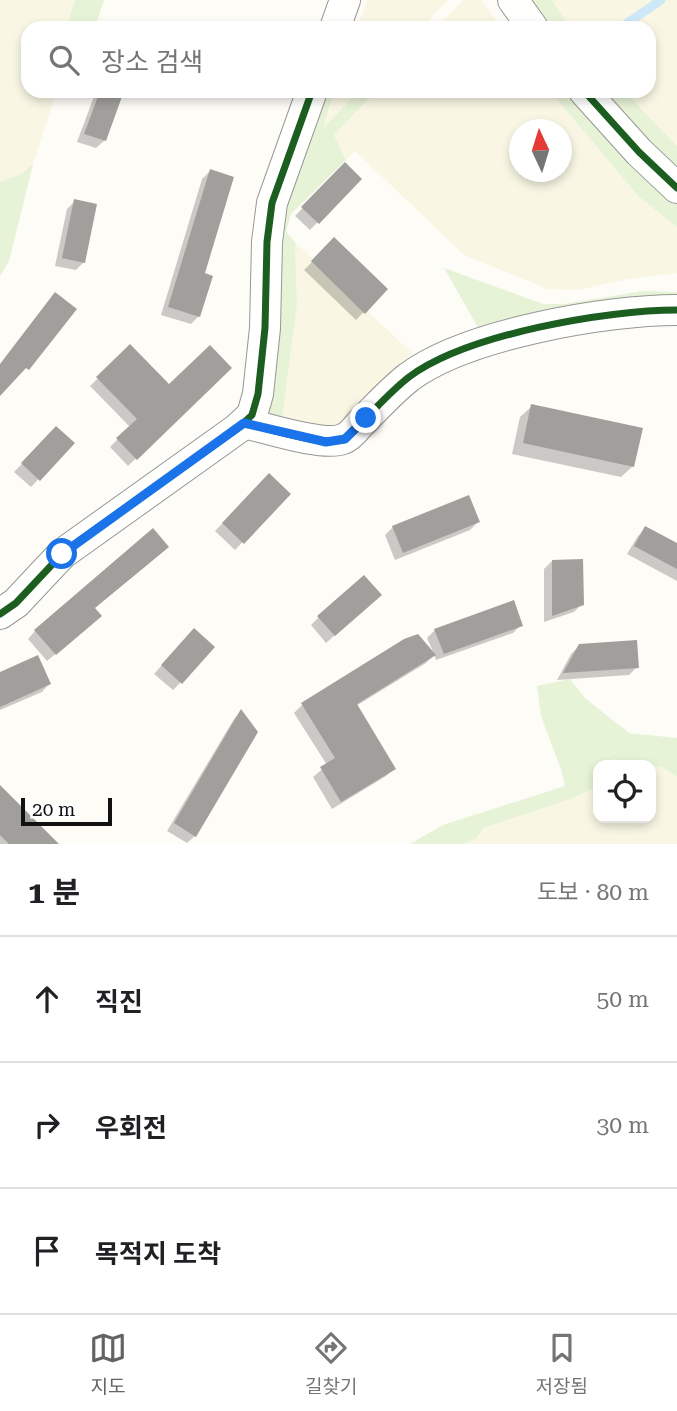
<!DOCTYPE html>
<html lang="ko">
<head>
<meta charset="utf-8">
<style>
  :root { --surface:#fff; --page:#f6f6f6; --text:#202124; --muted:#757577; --line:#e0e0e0; --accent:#646362 }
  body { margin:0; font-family:"Roboto Serif","Noto Sans KR",serif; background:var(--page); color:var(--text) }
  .controls { position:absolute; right:21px; bottom:21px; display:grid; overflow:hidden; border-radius:14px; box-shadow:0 4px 10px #0003 }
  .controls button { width:63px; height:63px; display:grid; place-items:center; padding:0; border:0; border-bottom:2px solid var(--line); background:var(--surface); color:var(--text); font:35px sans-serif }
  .compass { position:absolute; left:509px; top:119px; width:63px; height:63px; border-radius:50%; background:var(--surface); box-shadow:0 4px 10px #0003; rotate:356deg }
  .scale { position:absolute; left:21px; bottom:18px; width:91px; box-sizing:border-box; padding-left:7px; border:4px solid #111; border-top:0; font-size:19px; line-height:24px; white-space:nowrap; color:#111; -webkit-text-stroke:5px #fff; paint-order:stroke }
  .stop { position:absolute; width:21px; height:21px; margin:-16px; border:5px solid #1a73e8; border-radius:50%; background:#fff }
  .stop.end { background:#1a73e8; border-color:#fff; box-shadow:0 2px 7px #0008 }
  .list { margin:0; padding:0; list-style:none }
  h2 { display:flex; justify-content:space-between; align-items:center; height:91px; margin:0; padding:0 28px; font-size:30px }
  h2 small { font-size:23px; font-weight:400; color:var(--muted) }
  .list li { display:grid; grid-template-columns:46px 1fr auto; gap:21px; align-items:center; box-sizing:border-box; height:126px; padding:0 28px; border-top:2px solid var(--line) }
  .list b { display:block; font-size:26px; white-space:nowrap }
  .list em { font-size:23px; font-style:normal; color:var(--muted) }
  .icon { flex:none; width:38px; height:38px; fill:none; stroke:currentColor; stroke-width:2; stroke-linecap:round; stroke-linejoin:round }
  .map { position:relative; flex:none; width:677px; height:844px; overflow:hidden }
  .search { position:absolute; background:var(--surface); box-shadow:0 4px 10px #0003; left:21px; right:21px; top:21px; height:77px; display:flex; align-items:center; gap:18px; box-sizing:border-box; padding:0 24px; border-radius:21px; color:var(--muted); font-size:26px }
  .sheet { height:469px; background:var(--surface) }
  nav { display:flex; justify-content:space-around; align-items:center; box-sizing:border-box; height:98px; border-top:2px solid var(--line); background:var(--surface); font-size:19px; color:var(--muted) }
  nav a { display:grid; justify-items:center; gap:4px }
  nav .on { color:var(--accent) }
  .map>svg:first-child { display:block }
  .farmland { fill:#f9f7e4; fill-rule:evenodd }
  .green { fill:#e7f3d7 }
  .shadow { fill:#0003 }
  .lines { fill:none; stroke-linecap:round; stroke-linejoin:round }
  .stream { stroke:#cde8f7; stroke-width:9 }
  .building { fill:#a19f9c }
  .minor-casing { stroke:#979795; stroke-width:32 }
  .minor { stroke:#fffffe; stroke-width:30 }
  .cycleway-casing { stroke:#fff; stroke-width:11 }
  .cycleway { stroke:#1b5e20; stroke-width:7 }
  .route { stroke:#1a73e8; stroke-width:9 }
</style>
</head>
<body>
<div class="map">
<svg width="677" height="844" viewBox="0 0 677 844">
  <rect width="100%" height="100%" fill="#fdfcf7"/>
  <!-- farmland -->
  <path class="farmland" d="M0 0H75L69 18 70 28H28V91H57L33 164 21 174 0 182Z
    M367 0H448L421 28H357Z
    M463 0H482L502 28H436Z
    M552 0H655L614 28H570Z
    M665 0H677V146L624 91H649V28H625Z
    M334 91H359L322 129 326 115Z
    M376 91H550L639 197 677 227V273L628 279 578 290 548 289 464 255 355 151 346 160 334 135ZM520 130H562V172H520Z
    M295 242 412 353 394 378 338 427 281 426 297 305Z
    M613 759 662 767 677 777V844H463L477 838 483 828 571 799 598 786V818H651V765H609Z"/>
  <!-- green -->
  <path class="green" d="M75 0H104L95 28H70L69 18Z
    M532 0H552L570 28H552Z
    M323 91H334L323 128 359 91H376L334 135 346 160 291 214 286 232 295 242 297 305 281 426 266 421 282 212Z
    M550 91H566L601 132 677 205V227L639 197Z
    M601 91H624L677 146V169L613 106Z
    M33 164 9 261 0 276V182L21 174Z
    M444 268 543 304H564L643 291 677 292V304L483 336Z
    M570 679 586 699 629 733 677 738V777L662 767 613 759 609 765H598V786L571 799 483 828 477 838 463 844H410L443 825 565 786 561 769 541 716 537 686Z"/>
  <!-- shadow -->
  <path class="shadow" d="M201 21 204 28H181Z
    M96 91H122L104 141 96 148 77 142Z
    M345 164 360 179 310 230 295 216Z
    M210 171 199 316 191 324 161 315 202 179Z
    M75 201 84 262 76 270 55 266 67 209Z
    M334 240 386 289 356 320 304 270Z
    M130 347 169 387 229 367 128 466 110 447 130 427 90 386Z
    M532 406 633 466 621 477 512 454 520 417Z
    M56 428 73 443 31 487 14 472Z
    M269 475 289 494 235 550 215 531Z
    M478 522 470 530 395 560 385 535 393 527Z
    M646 528 677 544V581L627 554 638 536Z
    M552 561 582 604 574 612 544 622V569Z
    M372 603 326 643 311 625 318 618Z
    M94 609 92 624 47 661 28 639 35 631Z
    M521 625 513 633 436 660 434 655 426 663 356 706 394 768 386 776 332 809 313 777 327 765 294 713 302 705 405 641 434 654 427 638 435 630Z
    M186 638 180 683 173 690 154 674Z
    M579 646 637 667 629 675 557 680 571 654Z
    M0 674 49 684 42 692 0 710Z
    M241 711 195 836 187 843 167 831 234 719Z
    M0 788 46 834 36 844H0Z"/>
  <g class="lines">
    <!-- stream -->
    <path class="stream" d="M620 28 661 0"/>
  </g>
  <!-- building -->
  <path class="building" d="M100 91H124L106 141 84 134Z
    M345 162 362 179 319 224 301 207Z
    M210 169 234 177 205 273 213 276 200 317 168 307Z
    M74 199 97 204 85 263 62 258Z
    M334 237 388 289 365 314 311 261Z
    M55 292 77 309 29 370 26 368 0 396V364Z
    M130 344 169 384 210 345 232 368 137 460 116 438 137 419 96 377Z
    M531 404 643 428 634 467 523 443Z
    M56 426 75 443 40 481 21 463Z
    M269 473 291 494 244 544 222 523Z
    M469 495 480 522 403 553 392 526Z
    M645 526 677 543V569L634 546Z
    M153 528 169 547 95 608 102 616 56 655 34 630Z
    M583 559 584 605 552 616V560Z
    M364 575 382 595 335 636 317 616Z
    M514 600 523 626 444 654 434 629Z
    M194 628 215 647 182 684 161 665Z
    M418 634 436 655 357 704 396 769 341 802 320 767 335 758 301 703 404 639Z
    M637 640 639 668 563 673 579 644Z
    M38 655 51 684 0 707V672Z
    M241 709 258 732 196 837 174 823Z
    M0 785 59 844H9L0 835Z"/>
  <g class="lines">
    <!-- minor casing -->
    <g class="minor-casing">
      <path id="minor" d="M513 0 533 28
        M335 28 345 0
        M584 91 639 152 677 188
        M244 423C267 428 323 447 343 439 349 437 355 430 359 425 375 409 391 391 409 377 467 334 606 310 677 310
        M0 614 16 603 62 554 237 429 252 415 258 394 265 328 267 242 272 203 312 91"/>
    </g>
    <!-- minor -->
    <use href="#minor" class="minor"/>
    <!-- cycleway casing -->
    <g class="cycleway-casing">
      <path id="cycleway" d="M584 91 639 152 677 188
        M244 423C267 428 323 447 343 439 349 437 355 430 359 425 375 409 391 391 409 377 467 334 606 310 677 310
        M0 614 16 603 62 554 237 429 252 415 258 394 265 328 267 242 272 203 312 91"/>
    </g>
    <!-- cycleway -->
    <use href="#cycleway" class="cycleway"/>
  </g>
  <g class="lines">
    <!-- route -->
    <path class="route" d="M62 554 244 423 326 442 345 439 366 418"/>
  </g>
</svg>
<div class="controls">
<button><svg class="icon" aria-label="locate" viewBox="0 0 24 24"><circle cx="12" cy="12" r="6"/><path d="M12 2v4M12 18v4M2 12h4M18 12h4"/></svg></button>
</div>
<svg class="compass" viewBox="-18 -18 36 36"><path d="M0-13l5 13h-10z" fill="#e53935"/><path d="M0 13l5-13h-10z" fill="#757577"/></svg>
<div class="scale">20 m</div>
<div class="stop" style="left:62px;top:554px"></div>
<div class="stop end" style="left:366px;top:418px"></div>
<div class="search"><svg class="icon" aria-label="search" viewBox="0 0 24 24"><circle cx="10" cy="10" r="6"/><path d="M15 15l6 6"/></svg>장소 검색</div>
</div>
<section class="sheet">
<h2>1 분<small>도보 · 80 m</small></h2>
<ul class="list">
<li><svg class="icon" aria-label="ahead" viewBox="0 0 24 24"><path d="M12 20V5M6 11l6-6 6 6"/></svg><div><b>직진</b></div><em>50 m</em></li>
<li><svg class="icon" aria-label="right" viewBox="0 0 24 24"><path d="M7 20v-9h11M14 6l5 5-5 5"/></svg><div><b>우회전</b></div><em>30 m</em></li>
<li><svg class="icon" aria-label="arrive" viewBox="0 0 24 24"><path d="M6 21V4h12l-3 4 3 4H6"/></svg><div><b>목적지 도착</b></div></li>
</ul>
</section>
<nav>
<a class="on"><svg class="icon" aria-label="map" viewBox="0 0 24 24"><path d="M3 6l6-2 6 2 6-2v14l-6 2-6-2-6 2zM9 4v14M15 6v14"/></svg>지도</a>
<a><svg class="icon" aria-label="directions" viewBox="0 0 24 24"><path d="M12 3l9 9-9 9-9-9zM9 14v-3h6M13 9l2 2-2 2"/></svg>길찾기</a>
<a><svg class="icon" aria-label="saved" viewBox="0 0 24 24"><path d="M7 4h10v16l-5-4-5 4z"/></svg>저장됨</a>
</nav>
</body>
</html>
